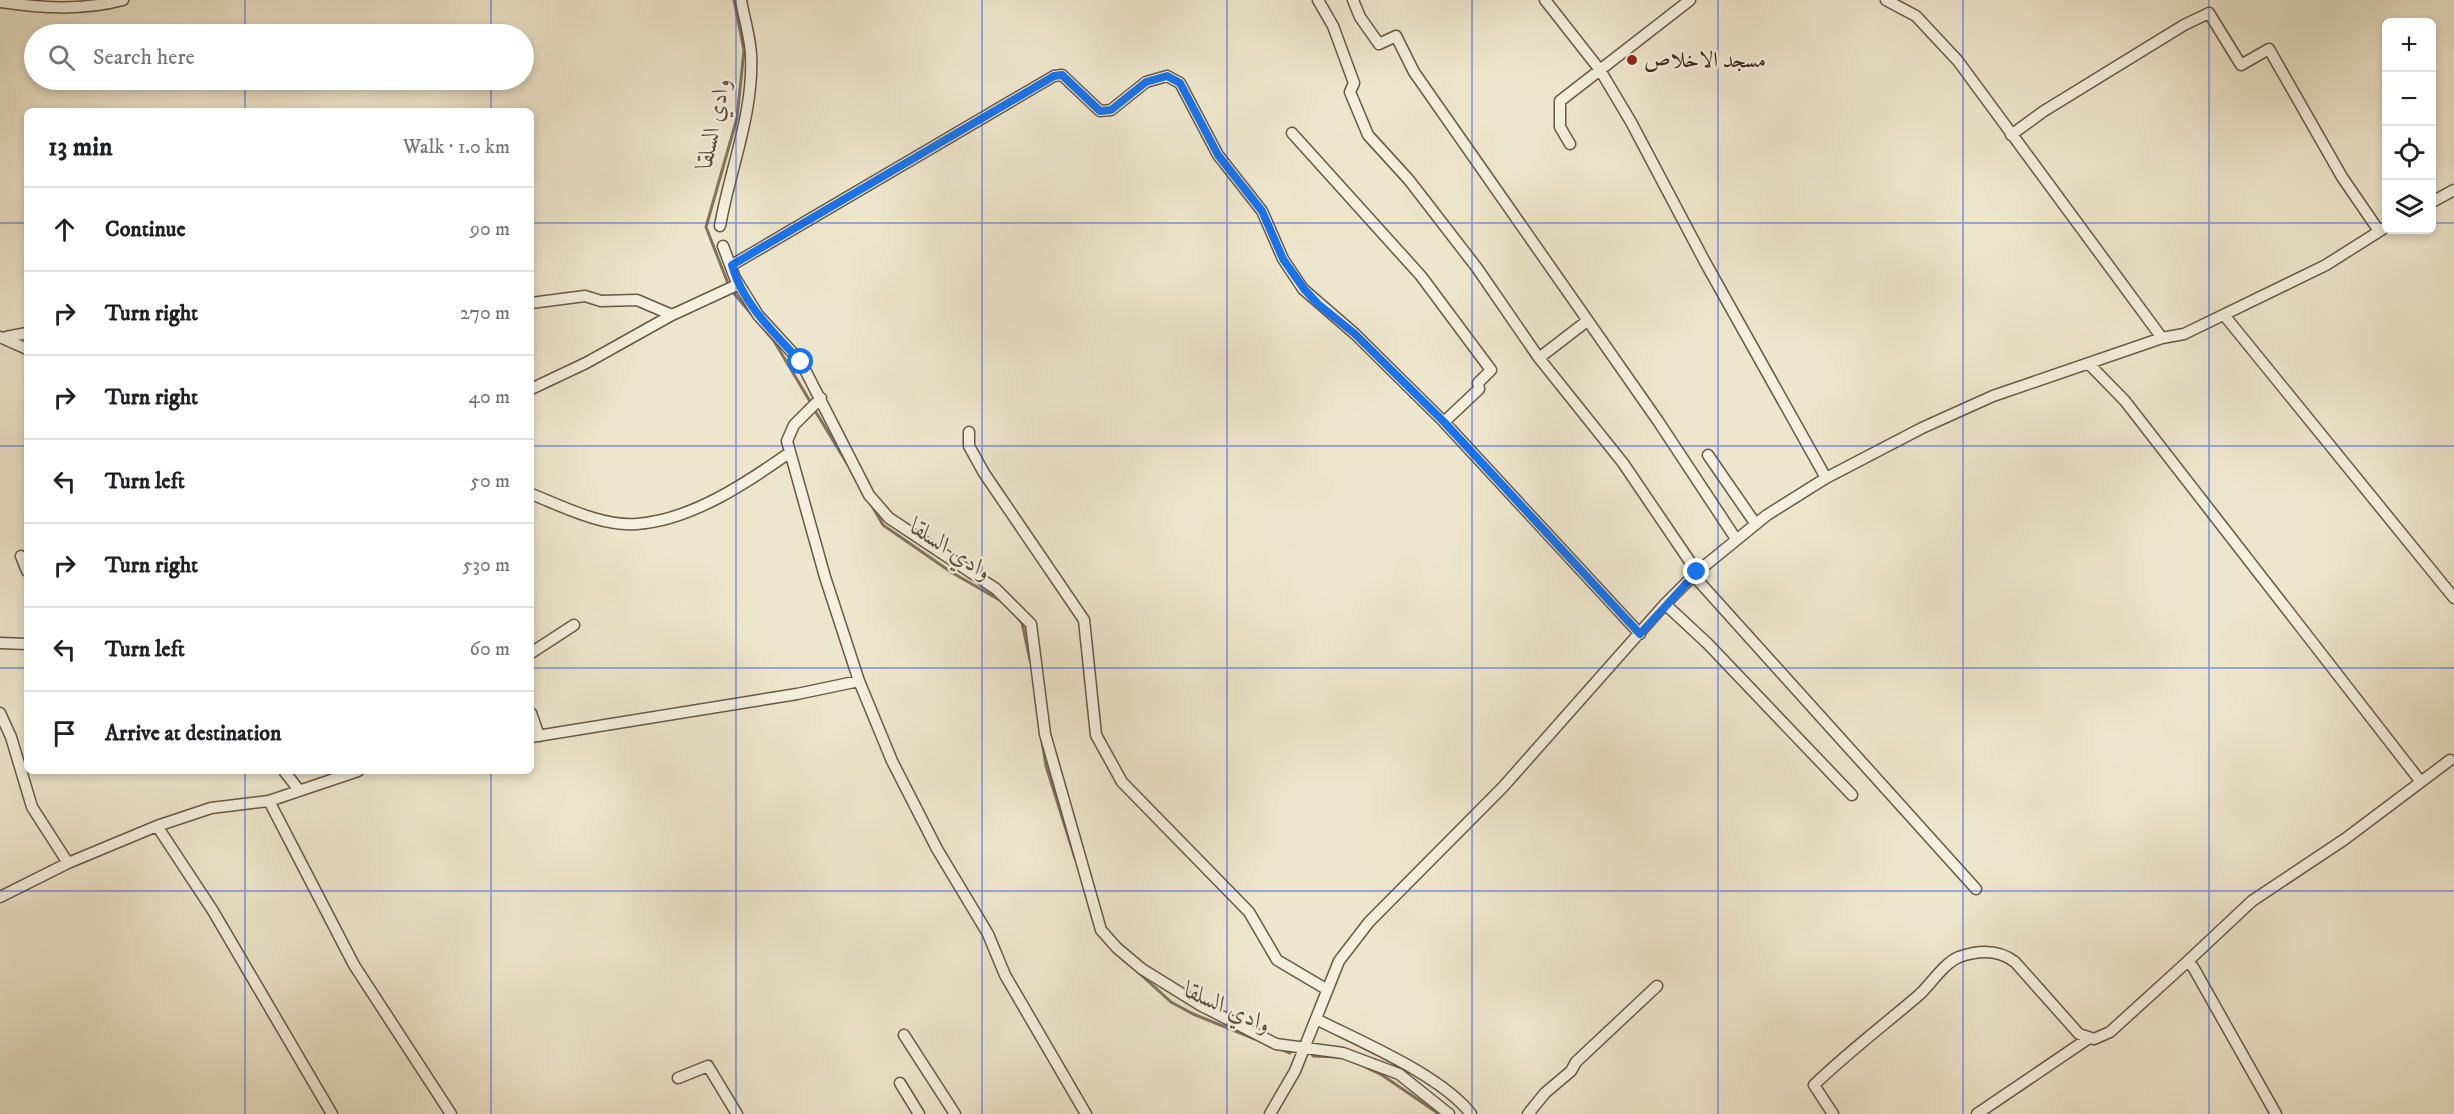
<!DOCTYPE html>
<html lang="en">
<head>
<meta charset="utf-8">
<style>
  :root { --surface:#fff; --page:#f2f2f2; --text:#202124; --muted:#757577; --line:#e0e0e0 }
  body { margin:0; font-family:"IM FELL DW Pica",Amiri,serif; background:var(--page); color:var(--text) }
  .controls { position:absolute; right:18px; top:18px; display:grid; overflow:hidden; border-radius:9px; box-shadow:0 3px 9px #0003 }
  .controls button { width:54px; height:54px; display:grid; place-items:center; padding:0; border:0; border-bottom:2px solid var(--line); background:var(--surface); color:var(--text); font:30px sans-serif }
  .stop { position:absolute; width:18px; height:18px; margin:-14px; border:4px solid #1a73e8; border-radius:50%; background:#fff }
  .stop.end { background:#1a73e8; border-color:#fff; box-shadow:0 2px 6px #0008 }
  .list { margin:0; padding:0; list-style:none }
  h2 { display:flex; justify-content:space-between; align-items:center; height:78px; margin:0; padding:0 24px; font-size:26px }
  h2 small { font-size:20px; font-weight:400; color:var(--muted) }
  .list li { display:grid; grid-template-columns:39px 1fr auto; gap:18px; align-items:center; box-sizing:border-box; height:84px; padding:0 24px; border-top:2px solid var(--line) }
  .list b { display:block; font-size:22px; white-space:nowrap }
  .list em { font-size:20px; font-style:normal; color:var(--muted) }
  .icon { flex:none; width:33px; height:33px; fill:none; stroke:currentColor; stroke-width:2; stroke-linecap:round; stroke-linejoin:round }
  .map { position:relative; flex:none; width:2454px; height:1114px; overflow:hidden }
  .search { position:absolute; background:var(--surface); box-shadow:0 3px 9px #0003; left:24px; top:24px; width:510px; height:66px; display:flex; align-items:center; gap:15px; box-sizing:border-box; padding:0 21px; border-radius:33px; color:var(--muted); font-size:22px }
  .panel { position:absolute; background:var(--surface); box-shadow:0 3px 9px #0003; left:24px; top:108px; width:510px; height:666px; border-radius:9px }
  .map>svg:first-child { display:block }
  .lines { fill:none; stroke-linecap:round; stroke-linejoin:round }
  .stream { stroke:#827360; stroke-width:3 }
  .minor-casing { stroke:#685846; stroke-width:13 }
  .minor { stroke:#f4efde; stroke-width:10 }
  .route { stroke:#1a73e8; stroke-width:8 }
  .grid { fill:none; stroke:#1d4ed8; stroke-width:1.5; stroke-opacity:0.55 }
  .poi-dot { fill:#8f2418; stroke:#f4efde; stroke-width:2 }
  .labels { text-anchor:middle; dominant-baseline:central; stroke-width:4.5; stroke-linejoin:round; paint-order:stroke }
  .poi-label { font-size:22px; fill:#3b281a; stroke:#f4efde; text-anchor:start }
  .water-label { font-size:24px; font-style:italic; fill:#5e4e3d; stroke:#f4efde }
</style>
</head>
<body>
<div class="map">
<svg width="2454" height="1114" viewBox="0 0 2454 1114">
  <rect width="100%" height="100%" fill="#eee6cc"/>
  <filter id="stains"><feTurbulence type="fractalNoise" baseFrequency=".00333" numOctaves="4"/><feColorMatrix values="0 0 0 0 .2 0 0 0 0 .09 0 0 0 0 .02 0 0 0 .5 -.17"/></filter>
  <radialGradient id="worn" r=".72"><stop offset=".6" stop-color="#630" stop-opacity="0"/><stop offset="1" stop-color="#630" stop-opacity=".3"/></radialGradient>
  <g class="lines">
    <!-- stream -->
    <path class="stream" d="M729 286 706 227 737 118 744 50 734 0
      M732 291 774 341 811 403
      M814 409 851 470
      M871 504 883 525 951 572 1003 602
      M1018 618 1022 623 1030 660
      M1042 741 1046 766 1075 858
      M1139 973 1171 1002 1193 1014 1255 1039
      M1283 1050 1290 1053
      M1313 1056 1338 1057
      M1361 1065 1382 1075 1439 1114"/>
    <!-- minor casing -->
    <g class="minor-casing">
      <path id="minor" d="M1318 0 1333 26 1354 83 1350 92 1368 135 1409 180 1477 268 1539 358 1623 463 1697 572
        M1353 0 1360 17 1379 44 1396 36 1414 72 1658 421 1736 539
        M1545 0 1600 70 1631 122 1705 262 1826 478
        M1886 0 1916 16 1958 61 2162 338
        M0 2C42 8 81 11 123 0
        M1292 133 1421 276 1491 370 1478 383 1479 389 1444 422
        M2011 135 2044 111 2184 25 2209 13 2241 65 2269 49 2342 177 2379 231
        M1570 144 1560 127V101L1690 0
        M2432 202 2454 190
        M720 226C730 169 754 113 751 54 750 36 744 18 741 0
        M723 246 735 278 758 315 801 362 869 495 889 518 996 589 1031 624 1045 734 1101 930 1117 948 1142 969 1200 1005 1276 1044 1343 1053 1399 1074 1449 1114
        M732 265 1054 76 1062 75 1100 111 1111 110 1146 82 1167 76 1180 83 1218 155 1262 211 1283 259 1303 289 1355 334 1444 422 1640 634
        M531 303 585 296 601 301 637 300 672 315
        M2224 315 2454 598
        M0 337 27 349
        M6 337 27 333
        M1539 358 1587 321
        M2089 364 2125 401 2421 782
        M531 389 586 363 672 315 739 284
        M821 398 794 425 787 441 825 577 859 681 892 761 937 849 988 934 1005 975 1086 1114
        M969 432V446L984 473 1084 620 1096 735 1122 782 1249 912 1277 960 1326 989
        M1708 455 1755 523
        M531 494C562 506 602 527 637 524 691 520 745 484 789 453
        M21 556 27 571
        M1694 576 1976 889
        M1665 604 1708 644 1852 795
        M0 643 27 644
        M531 653 574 625
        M0 713 11 737 32 807 68 863
        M531 713 539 736
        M531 737 797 694 859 681
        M284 771 299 790
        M269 801 354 965 451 1114
        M157 826 213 911 332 1114
        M0 897 68 863 157 826 211 808 269 801 358 771
        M2187 962 2252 901 2345 839 2450 760
        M1316 1019C1361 1042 1441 1075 1471 1114
        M904 1035 955 1114
        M678 1078 708 1066 737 1114
        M900 1083 919 1114
        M1270 1114 1295 1071 1339 961 1369 922 1503 787 1665 604 1697 572 1767 515 1826 478 1922 428 1993 396 2162 338 2184 334 2326 265 2386 227
        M1528 1114 1545 1093 1571 1071 1576 1062 1657 986
        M1833 1114 1814 1085C1847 1053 1884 1025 1919 995 1931 984 1944 963 1959 957 1979 950 1998 949 2015 962L2079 1034 2094 1039 2110 1032 2187 962 2193 967 2276 1114
        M1977 1114 2089 1038"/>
    </g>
    <!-- minor -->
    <use href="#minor" class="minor"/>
  </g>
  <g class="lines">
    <!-- route -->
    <path class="route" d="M801 362C774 333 742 303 732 265L1054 76 1062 75 1100 111 1111 110 1146 82 1167 76 1180 83 1218 155 1262 211 1283 259 1304 289 1318 304 1355 334 1444 422 1640 634 1697 572"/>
  </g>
  <!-- grid -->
  <path class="grid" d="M245 0V34M491 0V34M736 0V1114M982 0V1114M1227 0V1114M1472 0V1114M1718 0V1114M1963 0V1114M2209 0V1114M245 80V111M491 80V111M0 223H27M531 223H2386M2432 223H2454M0 446H27M531 446H2454M0 668H27M531 668H2454M245 771V1114M491 771V1114M0 891H2454"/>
  <!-- markers -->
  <circle class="poi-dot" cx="1632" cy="60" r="6"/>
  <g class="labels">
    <!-- poi labels -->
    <g class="poi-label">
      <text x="1644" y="60">مسجد الاخلاص</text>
    </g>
    <!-- water labels -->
    <g class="water-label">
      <text transform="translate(714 123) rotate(-78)">وادي السلقا</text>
      <text transform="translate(951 550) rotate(33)">وادي السلقا</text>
      <text transform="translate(1228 1008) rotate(24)">وادي السلقا</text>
    </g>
  </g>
  <rect width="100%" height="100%" filter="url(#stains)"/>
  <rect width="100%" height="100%" fill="url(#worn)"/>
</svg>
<div class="controls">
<button>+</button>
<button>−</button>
<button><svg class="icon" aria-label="locate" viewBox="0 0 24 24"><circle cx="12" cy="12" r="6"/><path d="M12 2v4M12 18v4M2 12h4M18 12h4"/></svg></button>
<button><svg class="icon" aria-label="layers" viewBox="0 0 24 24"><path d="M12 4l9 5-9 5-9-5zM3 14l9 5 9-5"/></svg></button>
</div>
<div class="stop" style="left:801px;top:362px"></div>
<div class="stop end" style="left:1697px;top:572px"></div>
<div class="search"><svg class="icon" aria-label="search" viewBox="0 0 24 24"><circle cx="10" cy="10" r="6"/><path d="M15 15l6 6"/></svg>Search here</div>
<section class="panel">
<h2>13 min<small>Walk · 1.0 km</small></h2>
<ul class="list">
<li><svg class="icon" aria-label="ahead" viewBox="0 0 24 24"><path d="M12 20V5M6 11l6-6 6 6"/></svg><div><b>Continue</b></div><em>90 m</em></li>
<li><svg class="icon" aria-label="right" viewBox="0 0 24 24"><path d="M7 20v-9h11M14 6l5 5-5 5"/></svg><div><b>Turn right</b></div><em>270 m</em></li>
<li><svg class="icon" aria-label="right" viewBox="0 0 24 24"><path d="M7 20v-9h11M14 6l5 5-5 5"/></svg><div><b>Turn right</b></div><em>40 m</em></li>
<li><svg class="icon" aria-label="left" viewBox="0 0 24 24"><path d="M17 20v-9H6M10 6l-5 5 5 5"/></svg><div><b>Turn left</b></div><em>50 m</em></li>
<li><svg class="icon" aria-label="right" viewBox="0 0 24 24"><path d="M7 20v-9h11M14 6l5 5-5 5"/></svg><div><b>Turn right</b></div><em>530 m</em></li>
<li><svg class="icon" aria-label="left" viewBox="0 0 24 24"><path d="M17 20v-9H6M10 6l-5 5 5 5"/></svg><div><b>Turn left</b></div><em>60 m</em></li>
<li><svg class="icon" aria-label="arrive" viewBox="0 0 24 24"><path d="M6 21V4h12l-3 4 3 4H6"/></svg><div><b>Arrive at destination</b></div></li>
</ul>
</section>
</div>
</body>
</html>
